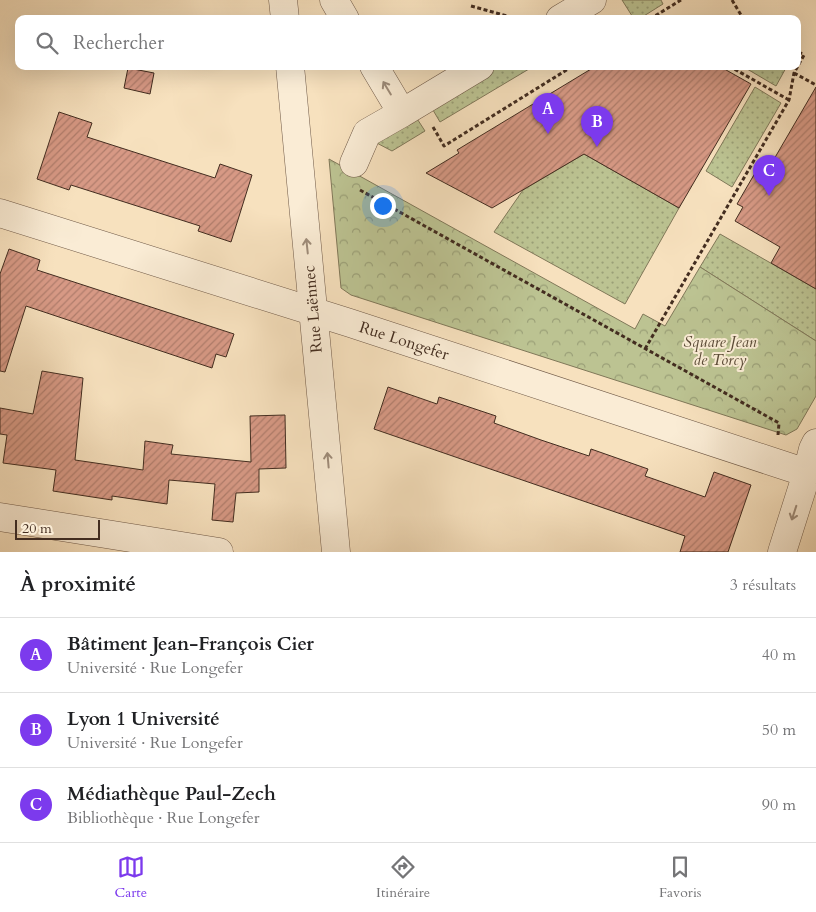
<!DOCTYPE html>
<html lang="fr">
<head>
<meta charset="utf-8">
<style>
  :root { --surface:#fff; --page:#f2f2f2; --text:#202124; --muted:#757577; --line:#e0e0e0; --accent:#7c3aed }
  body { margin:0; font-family:Cardo,serif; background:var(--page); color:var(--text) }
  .scale { position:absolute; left:15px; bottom:12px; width:85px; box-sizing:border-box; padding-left:5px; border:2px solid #432d20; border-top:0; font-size:14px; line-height:18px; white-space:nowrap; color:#432d20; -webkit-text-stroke:4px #faecd5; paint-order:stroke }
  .you { position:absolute; left:382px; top:205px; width:18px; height:18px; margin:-12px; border:4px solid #fff; border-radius:50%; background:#1a73e8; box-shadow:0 0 0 8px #1a73e833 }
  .badge { display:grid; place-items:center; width:32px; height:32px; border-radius:50%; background:var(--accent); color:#fff; font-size:16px; font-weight:700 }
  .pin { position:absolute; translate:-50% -41px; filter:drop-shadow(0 1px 2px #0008) }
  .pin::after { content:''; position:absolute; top:26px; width:18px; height:15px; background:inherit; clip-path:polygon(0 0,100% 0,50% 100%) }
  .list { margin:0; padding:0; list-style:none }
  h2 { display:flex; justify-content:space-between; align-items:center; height:65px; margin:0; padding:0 20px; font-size:21px }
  h2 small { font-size:16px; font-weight:400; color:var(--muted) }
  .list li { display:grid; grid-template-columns:32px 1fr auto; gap:15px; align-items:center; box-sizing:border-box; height:75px; padding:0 20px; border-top:1px solid var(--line) }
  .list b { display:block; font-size:19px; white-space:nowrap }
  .list p { margin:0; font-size:16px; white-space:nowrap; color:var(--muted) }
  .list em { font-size:16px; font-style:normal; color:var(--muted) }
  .icon { flex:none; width:28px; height:28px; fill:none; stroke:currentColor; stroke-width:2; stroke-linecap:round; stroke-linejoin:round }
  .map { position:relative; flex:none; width:816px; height:552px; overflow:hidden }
  .search { position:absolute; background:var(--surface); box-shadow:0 5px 20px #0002; left:15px; right:15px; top:15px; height:55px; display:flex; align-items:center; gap:12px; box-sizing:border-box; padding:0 18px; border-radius:10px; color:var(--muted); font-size:19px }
  .sheet { height:290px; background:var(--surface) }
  nav { display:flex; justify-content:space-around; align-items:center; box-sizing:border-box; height:70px; border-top:1px solid var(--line); background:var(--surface); font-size:14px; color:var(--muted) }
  nav a { display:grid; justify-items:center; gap:2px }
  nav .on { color:var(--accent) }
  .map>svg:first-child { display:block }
  .grass { fill:url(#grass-dots); stroke:#807859 }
  .forest { fill:url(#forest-crowns); stroke:#807859 }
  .building { fill:url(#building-hatch); stroke:#432d20 }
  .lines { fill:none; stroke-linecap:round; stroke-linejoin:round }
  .minor-casing { stroke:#705a48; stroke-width:29 }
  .path { stroke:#432d20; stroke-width:3; stroke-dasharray:4 2.5; stroke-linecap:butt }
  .minor { stroke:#faecd5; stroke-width:28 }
  .oneway { stroke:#9e8c7a }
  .labels { text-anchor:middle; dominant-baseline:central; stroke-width:4; stroke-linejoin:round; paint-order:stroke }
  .street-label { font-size:16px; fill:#432d20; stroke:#faecd5 }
  .park-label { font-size:16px; font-style:italic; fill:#5b4b37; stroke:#faecd5 }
</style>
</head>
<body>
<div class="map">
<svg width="816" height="552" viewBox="0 0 816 552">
  <defs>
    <pattern id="grass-dots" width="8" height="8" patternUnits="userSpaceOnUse" patternTransform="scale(1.25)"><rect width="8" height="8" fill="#bcc392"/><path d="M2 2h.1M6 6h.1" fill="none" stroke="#9a9f77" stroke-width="1.8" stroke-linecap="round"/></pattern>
    <pattern id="forest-crowns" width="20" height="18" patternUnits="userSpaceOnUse" patternTransform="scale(1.25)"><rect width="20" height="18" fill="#bcc392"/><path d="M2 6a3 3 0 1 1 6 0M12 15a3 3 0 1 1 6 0" fill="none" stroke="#9a9f77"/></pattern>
    <pattern id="building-hatch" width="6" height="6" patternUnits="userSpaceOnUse" patternTransform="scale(1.25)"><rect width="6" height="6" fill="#d79985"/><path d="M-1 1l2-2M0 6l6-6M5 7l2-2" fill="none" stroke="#b07d6c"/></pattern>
  </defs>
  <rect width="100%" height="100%" fill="#f7e1be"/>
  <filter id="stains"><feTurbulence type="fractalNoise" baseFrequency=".004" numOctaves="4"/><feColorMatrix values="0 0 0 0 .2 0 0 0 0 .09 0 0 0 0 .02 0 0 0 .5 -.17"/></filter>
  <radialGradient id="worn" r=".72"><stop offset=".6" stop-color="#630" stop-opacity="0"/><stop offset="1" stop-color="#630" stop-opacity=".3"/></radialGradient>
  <!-- grass -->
  <path class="grass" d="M622 0H661L663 4 639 19H634Z
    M495 66H534L440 122 430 105Z
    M742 66H787L776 86Z
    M755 87 781 103 732 187 706 171Z
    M414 114 425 131 392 151 373 141Z
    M584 154 679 208 625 304 494 232 523 190Z
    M720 234 816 289V341L700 267Z"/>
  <!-- forest -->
  <path class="forest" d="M329 159 635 329 643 314 665 326 700 267 816 341V396L797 429 786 435 351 295 341 288Z"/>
  <!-- building -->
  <path class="building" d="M596 66H719L751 84 679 208 584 154 492 208 426 173 459 153 457 150Z
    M128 68 154 73 150 94 124 88Z
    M816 87V289L771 263 780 247 735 221 743 207 737 204 762 161 770 166Z
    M59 112 92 123 87 137 215 178 220 164 252 175 231 242 198 231 200 226 71 185 69 190 37 179Z
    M9 249 40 260 37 270 234 334 226 357 216 354 212 368 26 306 5 372 0 371V274Z
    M42 371 83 378 75 460 143 470 145 441 173 445 171 454 251 462 250 416 285 415 286 468 259 469V492L236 493 233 522 212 520 215 484 169 480 167 504 112 496V500L53 491 56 470 3 463 7 435 0 434V408L33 414Z
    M388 387 437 404 439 397 496 416 494 423 541 440 589 456 591 449 648 469 645 476 705 497 714 472 751 485 728 552H680L685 536 374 429Z"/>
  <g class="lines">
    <!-- minor casing -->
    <g class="minor-casing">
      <path id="minor" d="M283 0 285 19
        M334 0 345 19
        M560 19 592 0
        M290 66 336 552
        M402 113 480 66
        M354 163 367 133 402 113 374 66
        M0 213 350 323 807 473
        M0 517 219 552
        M782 552 807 473 813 449 816 443"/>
    </g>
    <!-- path -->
    <path class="path" d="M732 0 741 15 747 19
      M471 6 518 19
      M650 19 681 0
      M729 66 789 100
      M794 73 816 85
      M433 127 444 146 573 66
      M360 190 779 423 778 435
      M645 349 789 100 794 73 804 55 797 51"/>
    <!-- minor -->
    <use href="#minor" class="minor"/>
  </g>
  <!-- one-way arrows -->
  <defs><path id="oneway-shaft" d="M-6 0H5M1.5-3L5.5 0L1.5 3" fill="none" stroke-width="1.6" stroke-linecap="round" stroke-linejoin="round" transform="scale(1.25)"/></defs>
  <g class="oneway">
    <use href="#oneway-shaft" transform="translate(387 88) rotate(-121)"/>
    <use href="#oneway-shaft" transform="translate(307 246) rotate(-96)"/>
    <use href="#oneway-shaft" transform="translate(328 460) rotate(-95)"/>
    <use href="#oneway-shaft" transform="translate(794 513) rotate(108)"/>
  </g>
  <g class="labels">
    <!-- street labels -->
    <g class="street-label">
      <text transform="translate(313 309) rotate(-95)">Rue Laënnec</text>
      <text transform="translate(404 341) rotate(18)">Rue Longefer</text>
    </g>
    <!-- park labels -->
    <g class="park-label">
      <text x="720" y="342">Square Jean<tspan x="720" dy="18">de Torcy</tspan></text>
    </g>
  </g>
  <rect width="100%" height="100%" filter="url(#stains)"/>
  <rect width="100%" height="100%" fill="url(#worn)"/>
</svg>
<div class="scale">20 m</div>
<div class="you"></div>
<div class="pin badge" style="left:548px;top:134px">A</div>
<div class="pin badge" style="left:597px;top:147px">B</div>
<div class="pin badge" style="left:769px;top:196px">C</div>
<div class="search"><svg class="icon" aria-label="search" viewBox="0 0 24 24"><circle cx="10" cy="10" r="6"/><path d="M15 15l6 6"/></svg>Rechercher</div>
</div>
<section class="sheet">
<h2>À proximité<small>3 résultats</small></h2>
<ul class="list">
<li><span class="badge">A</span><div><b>Bâtiment Jean-François Cier</b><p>Université · Rue Longefer</p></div><em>40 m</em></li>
<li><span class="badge">B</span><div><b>Lyon 1 Université</b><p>Université · Rue Longefer</p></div><em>50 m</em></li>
<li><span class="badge">C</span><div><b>Médiathèque Paul-Zech</b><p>Bibliothèque · Rue Longefer</p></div><em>90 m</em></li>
</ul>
</section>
<nav>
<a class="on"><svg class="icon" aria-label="map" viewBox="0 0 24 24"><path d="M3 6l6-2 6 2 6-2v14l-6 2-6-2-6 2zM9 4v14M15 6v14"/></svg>Carte</a>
<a><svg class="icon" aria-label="directions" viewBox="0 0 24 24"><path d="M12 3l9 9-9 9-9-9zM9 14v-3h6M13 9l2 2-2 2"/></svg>Itinéraire</a>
<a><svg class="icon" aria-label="saved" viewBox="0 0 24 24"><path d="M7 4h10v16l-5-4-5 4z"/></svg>Favoris</a>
</nav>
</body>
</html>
